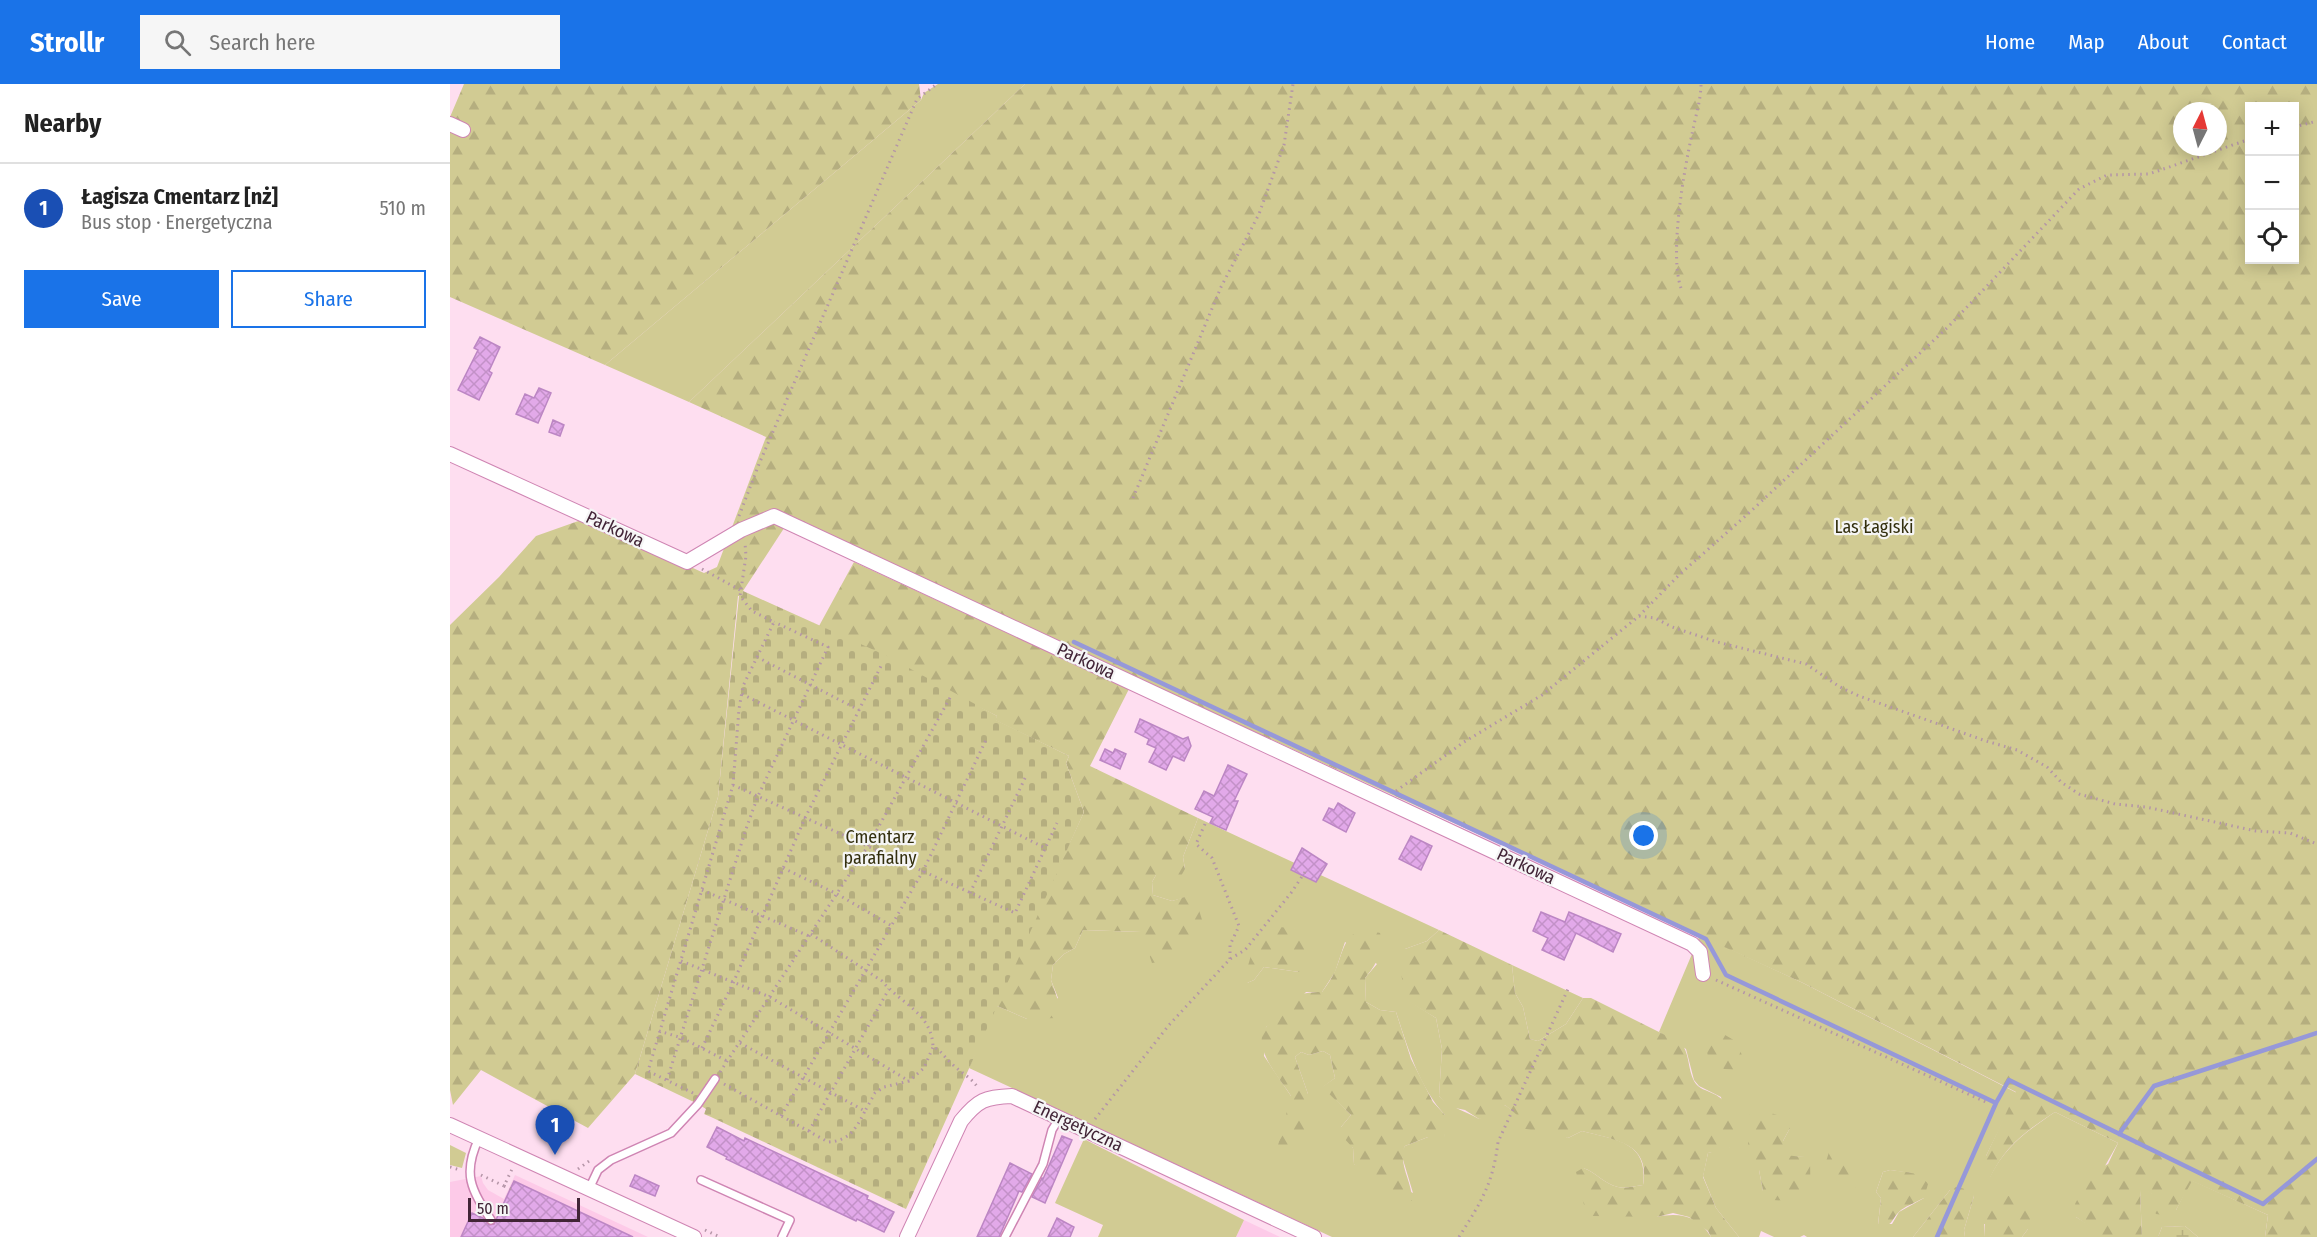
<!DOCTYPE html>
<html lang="en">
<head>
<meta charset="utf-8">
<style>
  :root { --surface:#fff; --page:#f6f6f6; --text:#222; --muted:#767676; --line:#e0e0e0; --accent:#1a73e8 }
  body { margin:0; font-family:"Fira Sans Condensed",sans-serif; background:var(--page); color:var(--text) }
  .controls { position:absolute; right:18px; top:18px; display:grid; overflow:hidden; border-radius:0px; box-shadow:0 3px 15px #0003 }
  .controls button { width:54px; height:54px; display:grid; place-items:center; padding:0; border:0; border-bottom:2px solid var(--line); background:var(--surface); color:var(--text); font:30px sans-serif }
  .compass { position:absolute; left:1723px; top:18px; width:54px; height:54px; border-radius:50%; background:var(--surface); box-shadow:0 3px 15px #0003; rotate:6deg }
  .scale { position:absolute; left:18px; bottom:15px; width:112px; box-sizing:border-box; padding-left:6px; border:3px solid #422537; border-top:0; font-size:16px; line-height:21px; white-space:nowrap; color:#422537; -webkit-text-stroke:4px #f5f5f5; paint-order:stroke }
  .you { position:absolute; left:1194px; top:752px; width:21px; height:21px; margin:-15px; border:4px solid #fff; border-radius:50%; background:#1a73e8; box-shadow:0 0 0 9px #1a73e833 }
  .badge { display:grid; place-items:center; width:39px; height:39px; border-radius:50%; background:var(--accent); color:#fff; font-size:20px; font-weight:700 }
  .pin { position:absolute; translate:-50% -50px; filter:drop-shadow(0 2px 3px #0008) }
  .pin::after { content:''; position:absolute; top:32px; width:21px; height:18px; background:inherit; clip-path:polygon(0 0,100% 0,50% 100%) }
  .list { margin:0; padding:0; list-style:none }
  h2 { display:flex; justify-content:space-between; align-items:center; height:78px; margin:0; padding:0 24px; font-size:26px }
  h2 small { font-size:20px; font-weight:400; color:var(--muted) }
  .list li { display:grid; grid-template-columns:39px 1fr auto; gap:18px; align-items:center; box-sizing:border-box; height:90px; padding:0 24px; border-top:2px solid var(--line) }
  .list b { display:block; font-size:22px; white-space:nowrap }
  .list p { margin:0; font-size:20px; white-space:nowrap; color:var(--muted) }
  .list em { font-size:20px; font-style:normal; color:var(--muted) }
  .actions { display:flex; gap:12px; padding:18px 24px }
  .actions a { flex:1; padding:14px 0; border:2px solid var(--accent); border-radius:0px; text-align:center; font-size:21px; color:var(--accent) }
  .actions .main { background:var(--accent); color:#fff }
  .icon { flex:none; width:33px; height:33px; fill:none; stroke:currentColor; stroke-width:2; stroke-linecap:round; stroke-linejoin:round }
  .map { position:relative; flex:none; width:1867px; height:1153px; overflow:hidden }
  header { display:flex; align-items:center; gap:36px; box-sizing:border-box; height:84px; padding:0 30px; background:var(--accent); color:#fff }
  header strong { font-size:28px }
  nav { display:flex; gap:33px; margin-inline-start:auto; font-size:21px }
  .search { width:420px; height:54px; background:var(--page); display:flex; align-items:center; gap:15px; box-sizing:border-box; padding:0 21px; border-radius:0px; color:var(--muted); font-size:22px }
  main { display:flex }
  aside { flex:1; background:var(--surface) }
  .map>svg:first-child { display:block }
  .built { fill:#fdcae8 }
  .grass { fill:#d1cb93; fill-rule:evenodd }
  .forest { fill:url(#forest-firs); fill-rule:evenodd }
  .wetland { fill:url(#wetland-marsh) }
  .cemetery { fill:url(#cemetery-stones) }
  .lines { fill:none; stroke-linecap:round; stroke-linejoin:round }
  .stream { stroke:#9698d9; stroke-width:4.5 }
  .building { fill:url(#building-cross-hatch); stroke:#bc86c4; stroke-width:1.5 }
  .service-casing { stroke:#cf85b3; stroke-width:10 }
  .minor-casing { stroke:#cf85b3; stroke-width:16 }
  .path { stroke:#b495a7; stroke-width:3; stroke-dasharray:1.5 4.5; stroke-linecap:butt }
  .service { stroke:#fff; stroke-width:7 }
  .minor { stroke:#fff; stroke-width:14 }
  .labels { text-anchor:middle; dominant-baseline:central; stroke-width:4.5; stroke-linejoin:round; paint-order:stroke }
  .park-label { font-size:18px; fill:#332f0e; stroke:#f5f5f5 }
  .street-label { font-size:18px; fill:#422537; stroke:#f5f5f5 }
</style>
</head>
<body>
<header>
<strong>Strollr</strong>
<div class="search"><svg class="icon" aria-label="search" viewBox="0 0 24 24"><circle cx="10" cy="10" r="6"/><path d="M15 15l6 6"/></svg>Search here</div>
<nav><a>Home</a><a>Map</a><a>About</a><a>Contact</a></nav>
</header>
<main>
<aside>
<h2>Nearby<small></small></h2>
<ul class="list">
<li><span class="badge" style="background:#1a4fb4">1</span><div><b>Łagisza Cmentarz [nż]</b><p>Bus stop · Energetyczna</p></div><em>510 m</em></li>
</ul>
<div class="actions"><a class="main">Save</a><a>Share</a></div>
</aside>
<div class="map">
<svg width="1867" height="1153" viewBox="0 0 1867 1153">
  <defs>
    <pattern id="forest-firs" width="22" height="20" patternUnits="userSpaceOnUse" patternTransform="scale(1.5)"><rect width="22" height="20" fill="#d1cb93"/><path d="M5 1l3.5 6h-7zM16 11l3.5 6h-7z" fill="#b5ae7f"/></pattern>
    <pattern id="wetland-marsh" width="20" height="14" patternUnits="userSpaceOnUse" patternTransform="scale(1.5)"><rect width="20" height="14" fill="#d1cb93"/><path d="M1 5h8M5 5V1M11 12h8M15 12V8" fill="none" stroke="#b5ae7f"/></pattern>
    <pattern id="cemetery-stones" width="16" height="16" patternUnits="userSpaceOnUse" patternTransform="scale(1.5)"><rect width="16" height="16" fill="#d1cb93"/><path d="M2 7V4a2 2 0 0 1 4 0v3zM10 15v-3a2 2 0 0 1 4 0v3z" fill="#b5ae7f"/></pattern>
    <pattern id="building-cross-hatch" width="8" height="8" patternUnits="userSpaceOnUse" patternTransform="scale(1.5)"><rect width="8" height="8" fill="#e2a9e9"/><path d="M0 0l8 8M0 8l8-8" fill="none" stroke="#c391c8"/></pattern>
  </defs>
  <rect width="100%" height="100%" fill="#fedef0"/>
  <!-- built -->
  <path class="built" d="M65 1091 198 1153H0V1098L31 1092 33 1099 38 1106 54 1115Z
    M794 1136 830 1153H786Z"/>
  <!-- grass -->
  <path class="grass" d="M488 0H575L239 318 155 281 471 16 474 9Z
    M748 734 989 846 977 857 955 865 959 917 986 934 992 965 989 1012C1002 1025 1014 1026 1029 1035L1055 1021 1068 1031 1118 1054 1132 1047C1165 1056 1199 1057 1193 1101 1185 1102 1175 1105 1168 1103 1154 1100 1146 1088 1133 1084L1207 1133C1229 1128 1249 1132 1261 1153H882L519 984 545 921 577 935 608 914 601 896 603 881 614 870 625 864 633 846 691 848 744 811 722 817 703 811 702 798 706 791 735 785 733 773ZM844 844 849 888 814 883 804 896 797 899ZM895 858 927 880 915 894 916 918 930 926 946 928C958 964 969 1003 995 1031L994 1053H978L955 1062 951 1069 963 1109 904 1080 903 1064 891 1043 901 1031 873 1003 885 994 880 971 873 967 859 971 851 968 845 973 858 1010 841 1012 814 972 816 943 830 935 856 908H872L885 888Z
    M1250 851 1353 899 1567 1009 1536 1072 1540 1093C1555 1062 1577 1047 1605 1028L1668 1059 1626 1133 1639 1141V1153H1572L1578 1145 1534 1140 1535 1153H1515L1514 1146 1524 1112 1500 1106 1463 1153H1357L1354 1151 1350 1153H1324L1311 1147 1309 1153H1289L1266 1124 1253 1092 1258 1069 1280 1063 1271 1013 1249 1002 1244 996 1236 965 1209 948ZM1340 1044 1333 1057V1072L1354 1073 1313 1107 1309 1086ZM1440 1086 1461 1089 1474 1114 1449 1128 1442 1140H1428L1431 1114 1426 1108 1433 1088Z
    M1062 881 1133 914 1116 940 1088 957 1080 955 1073 923 1065 909Z
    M634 1055 794 1136 786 1153H648L653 1141 605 1119Z
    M0 1061 16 1069 12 1084 0 1081Z
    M1741 1096 1818 1131 1815 1153H1748L1735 1142 1712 1143 1708 1153H1692L1690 1106H1697L1726 1126Z"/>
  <!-- forest -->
  <path class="forest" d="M14 0H469L471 16 155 281 0 213V33Z
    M575 0H1867V1153H1815L1818 1131 1742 1097 1726 1126 1713 1131 1706 1130 1702 1124V1110L1697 1107 1690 1106 1692 1153H1639V1142L1626 1133 1625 1120 1642 1088 1658 1080 1668 1059 1605 1028C1576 1047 1555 1062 1540 1094L1534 1087 1536 1072 1566 1008 1353 899 340 435 293 507 292 512H288L268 713 185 990 138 1044 31 986 3 1021 0 1006V541L49 493 86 452 134 435 254 489 267 483 316 353 239 318ZM1800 22H1844V176H1800ZM1732 27H1768V63H1732Z
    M404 478 679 605 640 682 748 734 733 773 735 785 731 792 706 791 702 798 703 811 722 817 744 810 753 839 747 853 722 876 702 879 691 848 633 846 625 864 614 870 603 881 601 896 612 928 608 934 577 935 545 921 634 728 616 679 619 672 545 636 547 632 369 542Z
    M828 843 844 844 858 852 857 875 849 888 814 883 804 896 797 899 795 892 804 861 820 844Z
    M914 845 930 849C935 866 926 881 915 894L916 918 930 926 946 928 961 975 983 1018 995 1031 998 1039 994 1053H978L955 1062C947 1079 963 1099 962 1117 940 1118 920 1093 904 1080L903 1064 891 1051V1043L901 1031 872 1003 885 994 880 971 873 967 859 971 851 968 845 973 858 1010 857 1044 841 1071 833 1070 827 1065 841 1012C831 996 799 961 817 942 821 938 828 937 832 932 846 912 847 908 872 908 877 901 882 894 885 887 893 869 893 851 914 845Z
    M989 846 1062 881 1065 909 1073 923 1080 955 1088 957 1116 940 1133 914H1141L1231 959C1241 970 1237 992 1248 1002 1254 1007 1263 1008 1269 1013 1280 1020 1294 1053 1281 1063 1275 1067 1264 1068 1258 1069L1253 1093 1266 1124 1289 1153H1261L1258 1147 1239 1133 1223 1129 1207 1133 1143 1132 1136 1129 1126 1088 1133 1084C1146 1088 1154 1100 1168 1103 1175 1105 1185 1102 1193 1101 1201 1058 1164 1056 1132 1047L1118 1054 1072 1044 1067 1038V1031L1055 1021 1045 1033 1029 1035 1015 1026 1000 1023 989 1012 992 965 986 934 959 918 955 910 949 879 955 865 977 857Z
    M1270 948 1287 958 1294 977 1289 986 1274 985 1258 973 1256 962Z
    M1306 1024 1333 1033 1340 1044 1333 1057V1071L1355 1073 1360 1078C1361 1114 1361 1119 1323 1116L1313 1107 1309 1086 1297 1079 1300 1028Z
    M1393 1065 1405 1082 1406 1103 1395 1111 1383 1104 1375 1081 1379 1068Z
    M1440 1086C1454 1088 1470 1087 1478 1100L1474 1114C1467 1118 1458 1121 1451 1126 1441 1134 1443 1145 1428 1141L1431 1114 1426 1108 1433 1088Z
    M1506 1103 1520 1106 1524 1112 1514 1146 1515 1153H1463L1500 1106Z
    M1550 1110 1585 1118 1578 1145 1572 1153H1535C1534 1138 1535 1117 1550 1110Z"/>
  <!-- wetland -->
  <path class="wetland" d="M1735 1142 1748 1153H1708L1712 1143Z"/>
  <!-- cemetery -->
  <path class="cemetery" d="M293 507 435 571 547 632 546 636 619 672 616 679 634 728 456 1125 261 1033 254 1030 256 1025 248 1020 185 990 268 713 289 512H292Z"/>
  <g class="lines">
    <!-- stream -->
    <path class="stream" d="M624 558 1256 855 1276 891 1546 1019
      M1669 1050 1704 1002 1867 949
      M1487 1153 1546 1019 1559 996 1813 1120 1867 1075"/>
  </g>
  <!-- building -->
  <path class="building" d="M30 253 50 263 39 287 42 289 29 316 8 306 28 266 24 264Z
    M89 304 101 309 88 339 66 330 75 310 84 314Z
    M103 336 114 341 110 352 99 348Z
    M690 635 733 655 738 653 741 662 734 677 723 672 716 686 699 678 706 664 697 660 699 655 685 648Z
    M655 665 663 669 665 665 676 670 670 685 650 676Z
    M778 681 797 690 784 717H788L776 746 760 739 763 733 745 725 754 707 764 712Z
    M888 719 905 729 896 748 873 736 879 724 884 726Z
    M961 752 982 762 971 786 949 775Z
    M852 764 877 780 866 798 841 786Z
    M1091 828 1115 838 1119 828 1171 850 1163 868 1126 849 1114 876 1092 866 1098 854 1083 847Z
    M267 1043 294 1057 295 1054 418 1112 417 1115 444 1128 434 1148 407 1135 406 1137 276 1075 277 1073 257 1063Z
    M612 1052 622 1056 595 1119 582 1113 592 1094 593 1095Z
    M560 1079 582 1090 572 1108 569 1107 549 1153H527Z
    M185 1091 209 1102 205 1112 180 1102Z
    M64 1097 183 1153H11L22 1129 33 1134 39 1141 44 1140Z
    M607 1134 624 1143 620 1153H598Z"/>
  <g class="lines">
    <!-- service casing -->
    <g class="service-casing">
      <path id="service" d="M29 1054C12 1090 21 1105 41 1136
        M251 1096 340 1136 332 1153
        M139 1105 148 1086 161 1076 221 1049 248 1020 265 995
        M555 1153 593 1080 602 1046 610 1033"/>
    </g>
    <!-- minor casing -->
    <g class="minor-casing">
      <path id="minor" d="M0 40 13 46
        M0 370 237 478 291 446 324 432 1242 860 1250 868 1253 890
        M0 1041 244 1153
        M457 1153 511 1037C528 1016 535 1013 562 1012L864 1153"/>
    </g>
    <!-- path -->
    <path class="path" d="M1844 43 1867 37
      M1231 204C1219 170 1234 87 1242 50 1245 34 1251 16 1251 0
      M683 414 771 203 809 130 834 61 843 0
      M289 432 309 380 467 15 487 0
      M252 485 290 506
      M1189 532 1205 534 1222 543 1267 558 1356 580 1390 603 1409 612 1536 657 1567 666 1597 683 1611 698 1629 710 1665 720 1696 723 1806 747 1840 749 1867 760
      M307 573 409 626
      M292 610 595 764
      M283 701 565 829 607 739
      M946 707 1014 658 1092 611 1189 532 1229 491 1300 428 1498 243 1629 105 1657 91 1699 90 1800 55
      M755 740 746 760 762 774 789 842 780 861V875
      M333 784 387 810 442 842
      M252 806 359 852
      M520 809 577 690
      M361 850 432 897C451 920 482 929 483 963 492 967 494 973 501 979 511 989 521 993 529 1005
      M231 877 320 913 459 997
      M1266 896 1538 1019
      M209 947 232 954 277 977
      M290 959 415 1027 425 1009 434 1003 459 997 474 984 483 963
      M252 964 284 897 355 734 431 582
      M270 988 418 762 501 612
      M217 996 296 745 308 712 378 563 324 538
      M274 1000 378 1058C399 1057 406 1045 415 1027
      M243 1009 198 987 283 701 289 625 293 602 324 538 302 527 290 512 296 472 295 459
      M331 1032 473 787 536 656
      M645 1035 719 941 780 875 795 866 841 809 855 788
      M359 1047 439 905
      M0 1083 10 1086
      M128 1085 142 1075
      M31 1091 54 1102
      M61 1105 54 1102 63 1083
      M255 1146 270 1153
      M1009 1153C1031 1118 1043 1100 1048 1058L1118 905"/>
    <!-- service -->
    <use href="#service" class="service"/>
    <!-- minor -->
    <use href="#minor" class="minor"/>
  </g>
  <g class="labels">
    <!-- park labels -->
    <g class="park-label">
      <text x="1424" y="443">Las Łagiski</text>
      <text x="430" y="753">Cmentarz<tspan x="430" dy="21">parafialny</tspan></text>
    </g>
    <!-- street labels -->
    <g class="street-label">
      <text transform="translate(165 445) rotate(25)">Parkowa</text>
      <text transform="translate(636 577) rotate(25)">Parkowa</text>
      <text transform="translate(1076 782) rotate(25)">Parkowa</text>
      <text transform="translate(628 1042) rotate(25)">Energetyczna</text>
    </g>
  </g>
</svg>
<div class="controls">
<button>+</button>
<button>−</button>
<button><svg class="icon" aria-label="locate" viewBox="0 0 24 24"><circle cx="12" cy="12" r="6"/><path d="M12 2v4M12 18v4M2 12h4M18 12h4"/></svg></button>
</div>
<svg class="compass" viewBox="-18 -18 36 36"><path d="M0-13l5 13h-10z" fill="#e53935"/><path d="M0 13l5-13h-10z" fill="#767676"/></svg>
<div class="scale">50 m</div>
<div class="you"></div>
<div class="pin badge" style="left:105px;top:1071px;background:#1a4fb4">1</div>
</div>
</main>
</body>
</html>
